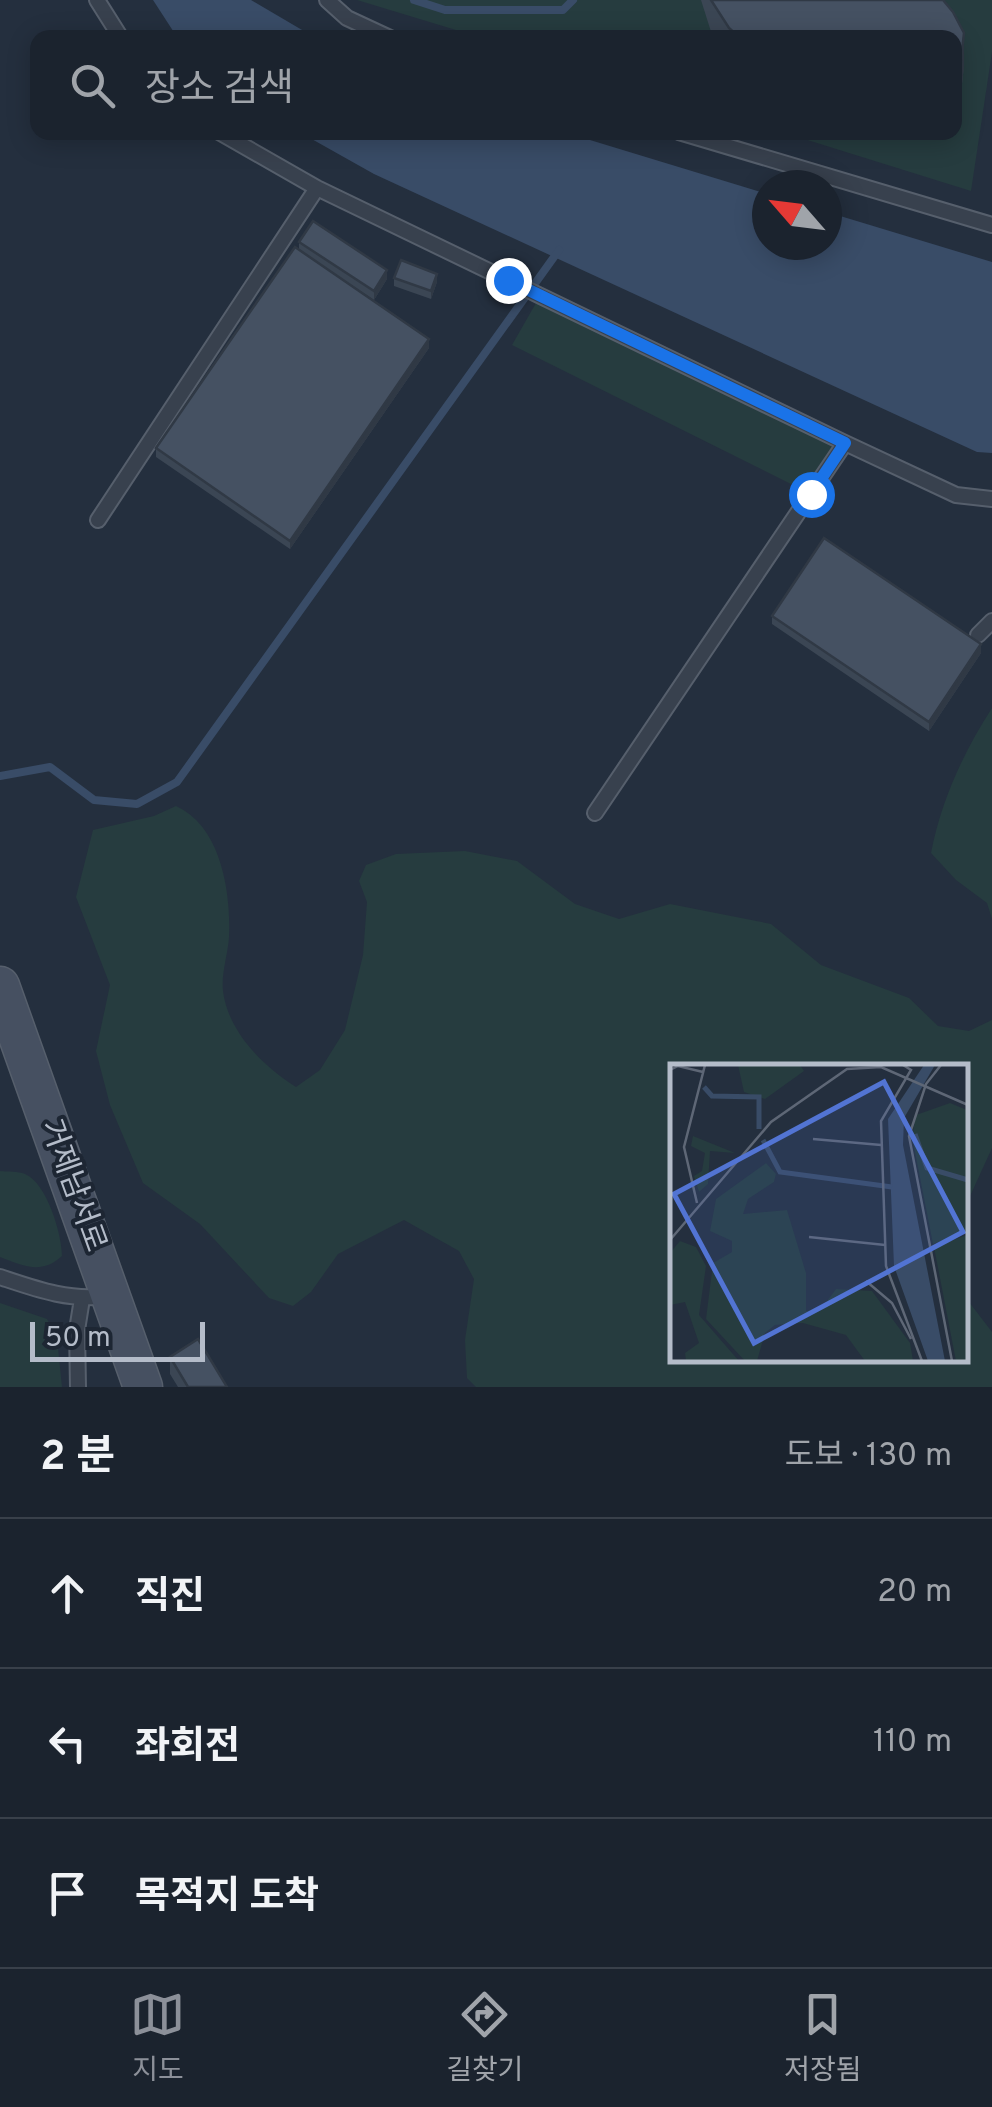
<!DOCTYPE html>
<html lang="ko">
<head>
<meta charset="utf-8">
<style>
  :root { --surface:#1b232e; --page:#282f3a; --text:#f1f3f6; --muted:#a0a4aa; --line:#39404a; --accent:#8c9099 }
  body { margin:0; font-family:Overpass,"Noto Sans KR",sans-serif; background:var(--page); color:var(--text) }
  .compass { position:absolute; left:752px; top:170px; width:90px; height:90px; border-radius:50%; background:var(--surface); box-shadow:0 5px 25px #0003; rotate:298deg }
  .scale { position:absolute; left:30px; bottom:25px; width:175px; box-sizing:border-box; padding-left:10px; border:5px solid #b4bcc9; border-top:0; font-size:28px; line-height:35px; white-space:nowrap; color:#b4bcc9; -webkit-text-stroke:8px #1d2633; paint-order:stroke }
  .stop { position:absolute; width:30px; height:30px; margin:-22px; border:8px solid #1a73e8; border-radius:50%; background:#fff }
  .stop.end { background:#1a73e8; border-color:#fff; box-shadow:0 2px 10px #0008 }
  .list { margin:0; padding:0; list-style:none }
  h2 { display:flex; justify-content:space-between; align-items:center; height:130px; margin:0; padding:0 40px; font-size:42px }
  h2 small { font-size:32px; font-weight:400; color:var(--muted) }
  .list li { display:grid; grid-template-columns:65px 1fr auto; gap:30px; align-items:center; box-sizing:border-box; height:150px; padding:0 40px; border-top:2px solid var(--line) }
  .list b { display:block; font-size:38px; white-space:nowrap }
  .list em { font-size:32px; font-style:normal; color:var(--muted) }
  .icon { flex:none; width:55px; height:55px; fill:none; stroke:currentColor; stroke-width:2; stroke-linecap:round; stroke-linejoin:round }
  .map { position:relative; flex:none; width:992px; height:1387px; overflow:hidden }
  .search { position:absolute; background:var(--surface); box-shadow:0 5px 25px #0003; left:30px; right:30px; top:30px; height:110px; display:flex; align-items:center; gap:25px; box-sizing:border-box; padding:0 35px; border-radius:20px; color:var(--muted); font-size:38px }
  .sheet { height:580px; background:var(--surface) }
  nav { display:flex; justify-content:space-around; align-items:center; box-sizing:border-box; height:140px; border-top:2px solid var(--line); background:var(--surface); font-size:28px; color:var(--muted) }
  nav a { display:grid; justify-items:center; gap:5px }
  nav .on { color:var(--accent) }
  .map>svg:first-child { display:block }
  .green { fill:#263c3f }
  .water { fill:#394c67 }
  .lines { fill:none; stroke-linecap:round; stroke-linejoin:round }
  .stream { stroke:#394c67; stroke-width:8 }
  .service-casing { stroke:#565f6c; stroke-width:18 }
  .secondary-casing { stroke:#565f6c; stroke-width:41 }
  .service { stroke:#38414e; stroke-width:14 }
  .secondary { stroke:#465061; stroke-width:38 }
  .wall { fill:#3b4654 }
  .shaded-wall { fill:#303945 }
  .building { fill:#455162; stroke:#303945; stroke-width:2.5 }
  .route { stroke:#1a73e8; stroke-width:12 }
  .labels { text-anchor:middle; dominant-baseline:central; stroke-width:8; stroke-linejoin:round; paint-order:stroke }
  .street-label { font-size:30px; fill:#b4bcc9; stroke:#1d2633 }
  .inset-river { fill:none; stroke:#394c67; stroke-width:5 }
  .inset-road { fill:none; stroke:#5e6776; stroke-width:2.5 }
  .view { fill:#5274d3; fill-opacity:0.15; stroke:#5274d3; stroke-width:5 }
  .inset-edge { fill:none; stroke:#b4bcc9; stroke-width:5 }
</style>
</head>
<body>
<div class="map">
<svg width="992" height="1387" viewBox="0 0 992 1387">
  <rect width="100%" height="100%" fill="#242f3e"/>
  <!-- green -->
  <path class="green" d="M357 0H992V52L971 191 785 133 954 132V38L479 37Z
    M540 296 845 443 811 494 512 345Z
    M992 708V919L987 903 956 880 931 853C941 801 963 753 992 708Z
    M176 806C221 826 231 892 229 937 228 954 221 974 223 991 228 1032 264 1067 296 1087L320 1070 345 1030 363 955 367 902 359 881 366 865 396 854 465 851 517 861 575 904 619 919 670 904 771 924 821 965 909 998 938 1026 969 1031 992 1020V1148L965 1207 964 1067H672V1360H964L965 1277 969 1302 992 1332V1387H476L467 1378 465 1340 474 1279 459 1251 404 1220 338 1254 311 1292 293 1306 269 1298 200 1224 143 1183 110 1105 96 1051 110 985 76 897 93 830 154 816Z
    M0 1171C8 1172 18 1171 25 1174 47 1183 62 1235 62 1256 41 1275 24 1266 0 1257Z
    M0 1303 47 1319 57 1338 62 1387H0Z"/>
  <!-- water -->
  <path class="water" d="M153 0H251L314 37H177Z
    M301 133H567L767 194V245H827V212L992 262V453L977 452 374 174Z"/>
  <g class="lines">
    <!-- stream -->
    <path class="stream" d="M414 0 445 10H563L573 0
      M0 776 50 767 94 800 137 804 177 782 559 250"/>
    <!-- service casing -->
    <g class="service-casing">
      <path id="service" d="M97 0 121 38
        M327 0 347 18 390 38
        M219 132 317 188 845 443 956 495 992 499
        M679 132 992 225
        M98 520 317 188
        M978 635 992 621
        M595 813 845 443
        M0 1277C36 1289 68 1301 107 1296
        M78 1387 77 1330 82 1299"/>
    </g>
    <!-- secondary casing -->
    <g class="secondary-casing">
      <path id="secondary" d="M0 986 143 1387"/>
    </g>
    <!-- service -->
    <use href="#service" class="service"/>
    <!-- secondary -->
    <use href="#secondary" class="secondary"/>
  </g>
  <!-- wall -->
  <path class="wall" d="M701 0H943L964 66 960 102 954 38H713Z
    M299 242 387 279 374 300 339 277 429 348 290 549 156 457V448L299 250Z
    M394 278 437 282 431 299 394 286Z
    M772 616 981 653 929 731 772 624Z
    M170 1357 227 1387H178L170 1374Z"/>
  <!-- shaded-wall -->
  <path class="shaded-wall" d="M964 33V66L960 102 954 111V78Z
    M387 270V279L374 300V291Z
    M437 274V282L431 299V291Z
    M429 339V348L290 549V541Z
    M981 644V653L929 731V722Z"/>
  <!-- building -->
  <path class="building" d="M711 0H943L953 12 964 33 960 70 954 78V38H740L729 28Z
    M313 221 387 270 374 291 299 242Z
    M295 247 429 339 290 541 156 448Z
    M401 260 437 274 431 291 394 278Z
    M824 538 981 644 929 722 772 616Z
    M198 1339 227 1387H188L170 1357Z"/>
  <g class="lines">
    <!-- route -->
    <path class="route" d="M508 280 845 443 811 494"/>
  </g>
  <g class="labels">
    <!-- street labels -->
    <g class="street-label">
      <text transform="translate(72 1186) rotate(70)">거제남서로</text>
    </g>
  </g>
  <!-- overview -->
  <g transform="translate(670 1064)">
    <rect width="298" height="298" fill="#242f3e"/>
    <path d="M130 1 134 7 95 35 74 28 68 1ZM280 39 297 46V168L263 180 242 73 246 51ZM23 72 65 89 40 87 38 120 29 128 24 112 32 107 35 89 21 82ZM96 99 106 110 104 118 78 135 73 150 117 146 136 209V247L151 245 166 225 202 227 240 279 243 297H195L176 271 133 259 105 261 95 269 87 297H75L36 255 43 199 62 188V177L40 167 46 135ZM297 171V297H286L264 183ZM10 177 26 183 36 202 29 251 69 297H16L15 289 29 279 15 238 0 241V189Z" fill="#263c3f"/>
    <path d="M254 1H265L234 54 233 81 275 297H258L224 202 218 55Z" fill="#394c67"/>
    <path class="inset-river" d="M34 23 42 32 89 33V65M245 70 257 104 298 116M93 76 110 108 222 123"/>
    <path class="inset-road" d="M233 1 241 6 211 57 216 202 252 297M271 1 256 20 239 72 282 297M0 6 8 2 33 8M143 75 211 81M27 139 14 83 35 1M139 173 215 181M0 176 101 58 177 5 211 3 298 41M196 217 222 239 241 275"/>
    <path class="view" d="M214 18 293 168 84 279 4 130Z"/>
    <rect width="298" height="298" class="inset-edge"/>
  </g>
</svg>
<svg class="compass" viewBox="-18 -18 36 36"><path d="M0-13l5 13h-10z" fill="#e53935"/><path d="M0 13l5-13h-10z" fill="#a0a4aa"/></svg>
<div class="scale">50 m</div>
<div class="stop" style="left:811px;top:494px"></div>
<div class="stop end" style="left:508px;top:280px"></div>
<div class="search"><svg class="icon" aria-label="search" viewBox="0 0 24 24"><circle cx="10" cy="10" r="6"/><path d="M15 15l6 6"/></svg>장소 검색</div>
</div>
<section class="sheet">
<h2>2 분<small>도보 · 130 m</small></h2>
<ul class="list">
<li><svg class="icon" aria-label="ahead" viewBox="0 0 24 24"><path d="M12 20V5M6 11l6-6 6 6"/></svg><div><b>직진</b></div><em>20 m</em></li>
<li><svg class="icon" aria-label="left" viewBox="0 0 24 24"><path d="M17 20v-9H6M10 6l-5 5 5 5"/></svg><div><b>좌회전</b></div><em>110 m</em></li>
<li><svg class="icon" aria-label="arrive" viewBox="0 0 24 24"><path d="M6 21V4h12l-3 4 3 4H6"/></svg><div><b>목적지 도착</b></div></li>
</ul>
</section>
<nav>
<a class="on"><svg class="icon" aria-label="map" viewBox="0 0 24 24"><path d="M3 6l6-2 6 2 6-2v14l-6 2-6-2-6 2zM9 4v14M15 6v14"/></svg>지도</a>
<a><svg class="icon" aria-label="directions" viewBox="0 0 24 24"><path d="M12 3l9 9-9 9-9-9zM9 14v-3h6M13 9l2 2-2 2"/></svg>길찾기</a>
<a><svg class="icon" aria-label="saved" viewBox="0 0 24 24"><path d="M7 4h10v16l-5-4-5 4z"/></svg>저장됨</a>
</nav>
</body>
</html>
